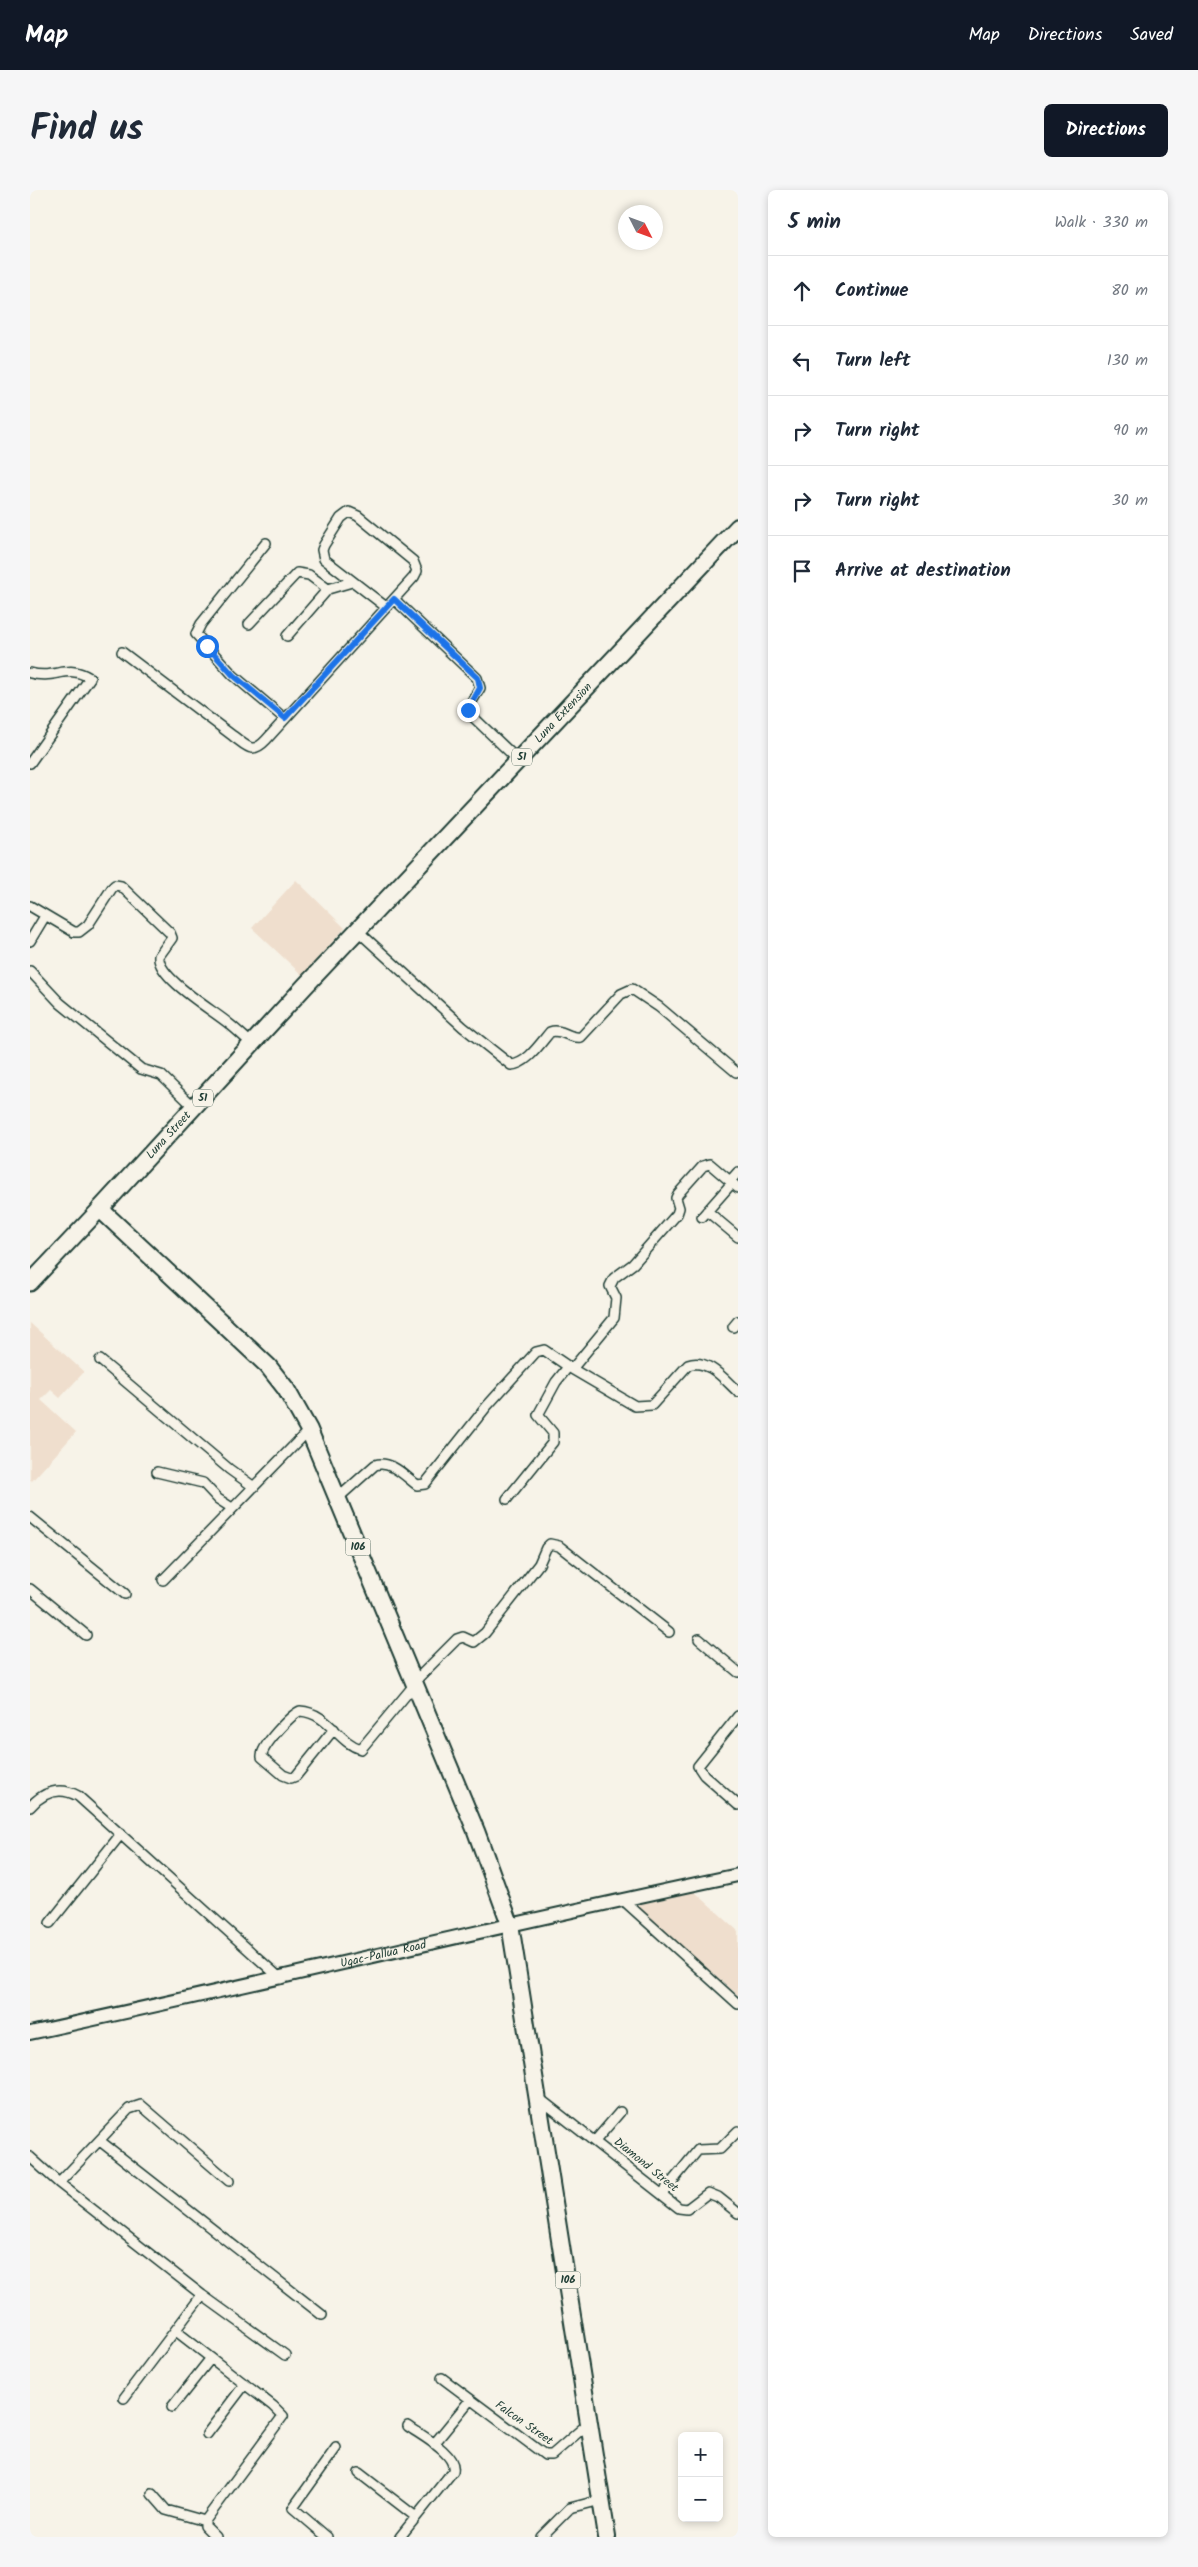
<!DOCTYPE html>
<html lang="en">
<head>
<meta charset="utf-8">
<style>
  :root { --surface:#fff; --page:#f6f6f7; --text:#1f2937; --muted:#747a83; --line:#e0e1e3; --accent:#111827 }
  body { margin:0; font-family:Kalam,sans-serif; background:var(--page); color:var(--text) }
  .controls { position:absolute; right:15px; bottom:15px; display:grid; overflow:hidden; border-radius:8px; box-shadow:0 2px 8px #0003 }
  .controls button { width:45px; height:45px; display:grid; place-items:center; padding:0; border:0; border-bottom:1px solid var(--line); background:var(--surface); color:var(--text); font:25px sans-serif }
  .compass { position:absolute; left:588px; top:15px; width:45px; height:45px; border-radius:50%; background:var(--surface); box-shadow:0 2px 8px #0003; rotate:132deg }
  .stop { position:absolute; width:15px; height:15px; margin:-11px; border:4px solid #1a73e8; border-radius:50%; background:#fff }
  .stop.end { background:#1a73e8; border-color:#fff; box-shadow:0 1px 5px #0008 }
  .list { margin:0; padding:0; list-style:none }
  h2 { display:flex; justify-content:space-between; align-items:center; height:65px; margin:0; padding:0 20px; font-size:21px }
  h2 small { font-size:16px; font-weight:400; color:var(--muted) }
  .list li { display:grid; grid-template-columns:32px 1fr auto; gap:15px; align-items:center; box-sizing:border-box; height:70px; padding:0 20px; border-top:1px solid var(--line) }
  .list b { display:block; font-size:19px; white-space:nowrap }
  .list em { font-size:16px; font-style:normal; color:var(--muted) }
  .icon { flex:none; width:28px; height:28px; fill:none; stroke:currentColor; stroke-width:2; stroke-linecap:round; stroke-linejoin:round }
  .map { position:relative; flex:none; width:708px; height:2347px; overflow:hidden; border-radius:8px }
  header { display:flex; align-items:center; gap:30px; box-sizing:border-box; height:70px; padding:0 25px; background:var(--accent); color:#fff }
  header strong { font-size:24px }
  nav { display:flex; gap:28px; margin-inline-start:auto; font-size:18px }
  .intro { display:flex; align-items:center; justify-content:space-between; box-sizing:border-box; height:120px; padding:0 30px }
  h1 { margin:0; font-size:35px }
  .button { padding:12px 22px; border-radius:8px; background:var(--accent); color:#fff; font-size:18px; font-weight:700 }
  main { display:flex; gap:30px; padding:0 30px }
  aside { flex:1; background:var(--surface); border-radius:8px; box-shadow:0 2px 8px #0003 }
  .map>svg:first-child { display:block }
  .built { fill:#efdecd }
  .lines { fill:none; stroke-linecap:round; stroke-linejoin:round }
  .street-casing { stroke:#1f3d34; stroke-width:12 }
  .secondary-casing { stroke:#1f3d34; stroke-width:16 }
  .primary-casing { stroke:#1f3d34; stroke-width:19 }
  .highway-casing { stroke:#1f3d34; stroke-width:20 }
  .street { stroke:#f7f3e8; stroke-width:9 }
  .secondary { stroke:#f7f3e8; stroke-width:12 }
  .primary { stroke:#f7f3e8; stroke-width:15 }
  .highway { stroke:#f7f3e8; stroke-width:16 }
  .route { stroke:#1a73e8; stroke-width:6 }
  .labels { text-anchor:middle; dominant-baseline:central; stroke-width:5; stroke-linejoin:round; paint-order:stroke }
  .shield { fill:#f7f3e8; stroke:#60746a; stroke-width:1 }
  .shield-label { font-size:11px; font-weight:bold; fill:#1f3d34 }
  .street-label { font-size:12px; fill:#1f3d34; stroke:#f7f3e8 }
</style>
</head>
<body>
<header>
<strong>Map</strong>
<nav><a>Map</a><a>Directions</a><a>Saved</a></nav>
</header>
<div class="intro"><h1>Find us</h1><a class="button">Directions</a></div>
<main>
<div class="map">
<svg width="708" height="2347" viewBox="0 0 708 2347">
  <rect width="100%" height="100%" fill="#f7f3e8"/>
  <filter id="ink" filterUnits="userSpaceOnUse"><feTurbulence type="fractalNoise" baseFrequency=".02" numOctaves="2"/><feDisplacementMap in="SourceGraphic" scale="10" xChannelSelector="R" yChannelSelector="G"/><feConvolveMatrix kernelMatrix="1 2 1 2 8 2 1 2 1" color-interpolation-filters="sRGB"/></filter>
  <g filter="url(#ink)">
    <!-- built -->
    <path class="built" d="M266 690 315 738 272 785 222 738Z
      M0 1133 54 1182 30 1208 21 1200 11 1210 46 1242 2 1291 0 1289Z
      M665 1702 708 1741V1805L605 1715Z"/>
    <g class="lines">
      <!-- street casing -->
      <g class="street-casing">
        <path id="street" d="M236 353 171 434 166 444 203 485 255 529
          M364 409 447 488 450 498 439 516V523L489 571
          M219 434 267 383 279 385 298 399
          M257 446 298 399 322 392
          M92 462 203 546C217 556 222 565 236 550L384 387 387 381 383 371 328 326 319 322 311 328 294 355 292 360 294 369 356 417
          M0 483C26 490 37 473 60 488L0 573
          M0 716 44 742H49L58 735 82 698 85 695 91 696 140 743 142 748 129 766C126 787 184 821 198 833 206 839 214 847 222 854
          M328 741 433 837 481 875C497 874 510 854 520 842 532 838 539 849 551 847L591 804 602 799 629 817 706 882
          M0 751 15 726
          M0 781 30 813 111 879 131 885 164 917
          M700 991 708 982
          M677 1021 708 1047
          M672 1027 702 993
          M703 1137 708 1131
          M70 1170 199 1279 224 1297
          M542 1179 605 1216 622 1215 658 1175C678 1168 694 1189 708 1202
          M127 1282 173 1293 188 1309 202 1318
          M308 1308 345 1275C361 1270 375 1286 387 1295L395 1294 457 1216 506 1162 514 1160 542 1179 584 1128 586 1108 580 1096 584 1088 603 1074 647 1024 649 1018 646 1008 648 1004 673 976 680 974 708 998
          M477 1309 523 1252V1243L508 1225 526 1192 538 1177
          M0 1327 95 1404
          M133 1390 279 1240
          M0 1399 56 1445
          M669 1449 708 1482
          M384 1492 427 1449 433 1447 444 1452 455 1443 509 1374 516 1358 520 1354 529 1356 639 1442
          M708 1526 668 1576 674 1585 708 1615
          M304 1539 266 1586 261 1588 253 1585 232 1567C230 1557 261 1525 270 1521 299 1523 307 1552 331 1559L385 1494
          M0 1617C13 1602 30 1596 48 1606L251 1789
          M593 1710 708 1814
          M20 1733 91 1644
          M510 1909 649 2018 657 2019 678 2003 688 2007 708 2023
          M70 1951 292 2125
          M565 1951 590 1922
          M0 1967 29 1993 172 2105 94 2208
          M29 1993 99 1919 111 1915 199 1991
          M632 2004 668 1960 690 1959 708 1941
          M172 2105 255 2165
          M146 2141 243 2216 253 2226 175 2331
          M412 2188 515 2265H522L560 2232
          M142 2217 181 2168
          M177 2244 215 2194
          M404 2254 440 2210
          M329 2283 386 2327
          M122 2304 136 2320 175 2331
          M175 2331V2336L186 2347
          M297 2347 263 2318 306 2258
          M370 2347 423 2281C427 2264 392 2246 378 2236
          M511 2347 540 2318 571 2310"/>
      </g>
      <!-- secondary casing -->
      <g class="secondary-casing">
        <g id="secondary">
          <path id="s1" d="M0 1843C236 1792 471 1735 708 1685"/>
        </g>
      </g>
      <!-- primary casing -->
      <g class="primary-casing">
        <path id="primary" d="M0 1093 70 1019"/>
      </g>
      <!-- highway casing -->
      <g class="highway-casing">
        <g id="highway">
          <path id="s2" d="M577 2347 480 1734 446 1641 279 1240 256 1199 238 1176 70 1019 275 796 708 337"/>
        </g>
      </g>
      <!-- street -->
      <use href="#street" class="street"/>
      <!-- secondary -->
      <use href="#secondary" class="secondary"/>
      <!-- primary -->
      <use href="#primary" class="primary"/>
      <!-- highway -->
      <use href="#highway" class="highway"/>
    </g>
  </g>
  <g class="lines" filter="url(#ink)">
    <!-- route -->
    <path class="route" d="M177 456 203 485 255 528 364 409 448 488 450 498 438 520"/>
  </g>
  <g class="labels">
    <!-- shield labels -->
    <g class="shield">
      <rect x="482" y="558.5" width="20" height="17" rx="4"/>
      <rect x="163" y="899.5" width="20" height="17" rx="4"/>
      <rect x="315.5" y="1348.5" width="25" height="17" rx="4"/>
      <rect x="525.5" y="2081.5" width="25" height="17" rx="4"/>
    </g>
    <g class="shield-label">
      <text x="492" y="567">51</text>
      <text x="173" y="908">51</text>
      <text x="328" y="1357">106</text>
      <text x="538" y="2090">106</text>
    </g>
    <!-- street labels -->
    <g class="street-label">
      <text stroke="none"><textPath href="#s2" startOffset="2139">Luna Extension</textPath></text>
      <text stroke="none"><textPath href="#s2" startOffset="1561">Luna Street</textPath></text>
      <text stroke="none"><textPath href="#s1" startOffset="362">Ugac-Pallua Road</textPath></text>
      <text transform="translate(616 1975) rotate(39)">Diamond Street</text>
      <text transform="translate(494 2233) rotate(35)">Falcon Street</text>
    </g>
  </g>
</svg>
<div class="controls">
<button>+</button>
<button>−</button>
</div>
<svg class="compass" viewBox="-18 -18 36 36"><path d="M0-13l5 13h-10z" fill="#e53935"/><path d="M0 13l5-13h-10z" fill="#747a83"/></svg>
<div class="stop" style="left:177px;top:456px"></div>
<div class="stop end" style="left:438px;top:520px"></div>
</div>
<aside>
<h2>5 min<small>Walk · 330 m</small></h2>
<ul class="list">
<li><svg class="icon" aria-label="ahead" viewBox="0 0 24 24"><path d="M12 20V5M6 11l6-6 6 6"/></svg><div><b>Continue</b></div><em>80 m</em></li>
<li><svg class="icon" aria-label="left" viewBox="0 0 24 24"><path d="M17 20v-9H6M10 6l-5 5 5 5"/></svg><div><b>Turn left</b></div><em>130 m</em></li>
<li><svg class="icon" aria-label="right" viewBox="0 0 24 24"><path d="M7 20v-9h11M14 6l5 5-5 5"/></svg><div><b>Turn right</b></div><em>90 m</em></li>
<li><svg class="icon" aria-label="right" viewBox="0 0 24 24"><path d="M7 20v-9h11M14 6l5 5-5 5"/></svg><div><b>Turn right</b></div><em>30 m</em></li>
<li><svg class="icon" aria-label="arrive" viewBox="0 0 24 24"><path d="M6 21V4h12l-3 4 3 4H6"/></svg><div><b>Arrive at destination</b></div></li>
</ul>
</aside>
</main>
</body>
</html>
